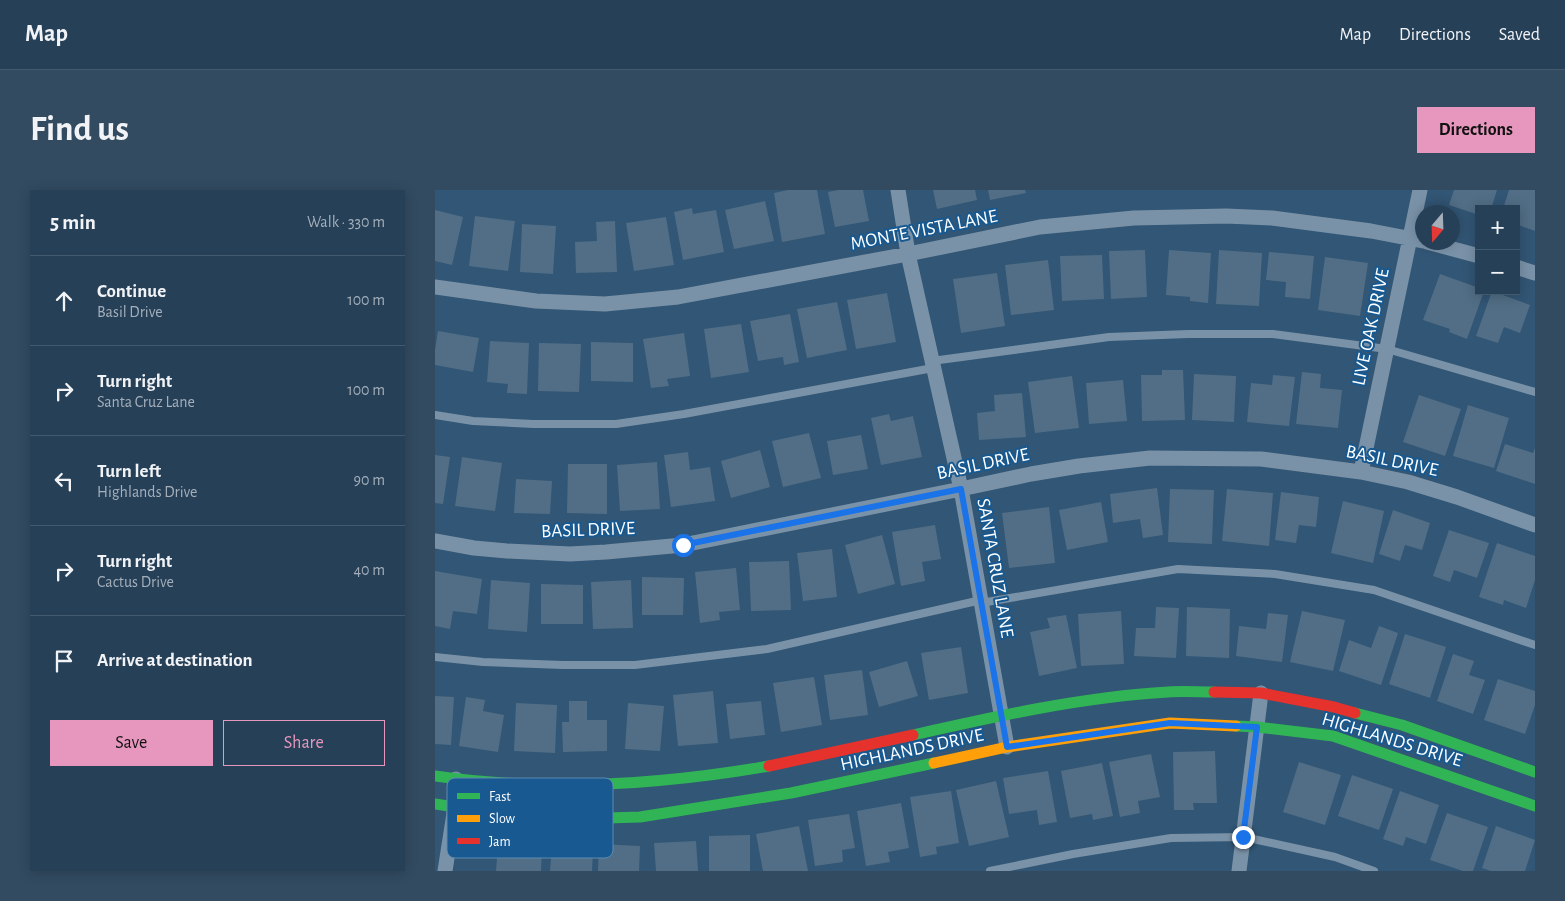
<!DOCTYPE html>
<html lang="en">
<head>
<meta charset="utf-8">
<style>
  :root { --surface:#264058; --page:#324b61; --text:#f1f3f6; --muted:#a4afba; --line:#42596e; --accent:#e797bd }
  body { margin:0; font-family:"Alegreya Sans",sans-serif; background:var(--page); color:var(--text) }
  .controls { position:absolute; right:15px; top:15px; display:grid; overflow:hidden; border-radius:0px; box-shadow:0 2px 12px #0003 }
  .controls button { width:45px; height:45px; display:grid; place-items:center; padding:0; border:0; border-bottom:1px solid var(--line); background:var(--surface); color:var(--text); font:25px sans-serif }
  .compass { position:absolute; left:980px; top:15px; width:45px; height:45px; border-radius:50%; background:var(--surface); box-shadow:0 2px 12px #0003; rotate:199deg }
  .stop { position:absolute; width:15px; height:15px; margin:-11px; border:4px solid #1a73e8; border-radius:50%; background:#fff }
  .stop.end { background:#1a73e8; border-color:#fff; box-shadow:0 1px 5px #0008 }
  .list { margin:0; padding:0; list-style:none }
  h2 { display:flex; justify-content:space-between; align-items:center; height:65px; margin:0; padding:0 20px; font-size:21px }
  h2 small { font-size:16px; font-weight:400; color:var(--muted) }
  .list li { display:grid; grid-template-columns:32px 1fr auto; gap:15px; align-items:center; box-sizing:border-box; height:90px; padding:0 20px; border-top:1px solid var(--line) }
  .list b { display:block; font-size:19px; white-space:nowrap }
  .list p { margin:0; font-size:16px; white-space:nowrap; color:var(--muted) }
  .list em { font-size:16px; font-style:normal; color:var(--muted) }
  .actions { display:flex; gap:10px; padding:15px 20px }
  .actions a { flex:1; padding:11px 0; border:1px solid var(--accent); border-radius:0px; text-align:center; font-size:18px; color:var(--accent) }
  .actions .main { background:var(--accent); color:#111 }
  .icon { flex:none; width:28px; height:28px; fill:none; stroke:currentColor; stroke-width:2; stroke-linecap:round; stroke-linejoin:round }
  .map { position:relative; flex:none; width:1100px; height:681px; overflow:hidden; border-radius:0px }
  header { display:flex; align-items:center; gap:30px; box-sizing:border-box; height:70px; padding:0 25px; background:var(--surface); border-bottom:1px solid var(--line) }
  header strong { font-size:24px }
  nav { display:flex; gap:28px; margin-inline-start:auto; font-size:18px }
  .intro { display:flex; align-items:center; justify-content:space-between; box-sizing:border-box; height:120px; padding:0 30px }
  h1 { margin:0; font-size:35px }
  .button { padding:12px 22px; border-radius:0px; background:var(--accent); color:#111; font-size:18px; font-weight:700 }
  main { display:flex; gap:30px; padding:0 30px }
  aside { flex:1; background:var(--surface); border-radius:0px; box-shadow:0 2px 12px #0003 }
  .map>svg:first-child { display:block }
  .building { fill:#516e86 }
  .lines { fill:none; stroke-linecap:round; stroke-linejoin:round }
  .lane { stroke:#7a92a8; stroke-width:8 }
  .street { stroke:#7a92a8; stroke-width:15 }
  .fast { stroke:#30b455; stroke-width:11 }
  .slow { stroke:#ff9f0a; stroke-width:11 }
  .jam { stroke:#e5322d; stroke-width:11 }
  .route { stroke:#1a73e8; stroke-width:6 }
  .labels { text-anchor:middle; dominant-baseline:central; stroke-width:4; stroke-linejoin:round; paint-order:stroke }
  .street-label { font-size:19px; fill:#fff; stroke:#175990 }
  .key { fill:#175990; stroke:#5d8bb1; stroke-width:1 }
  .key-label { font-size:14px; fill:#fff }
</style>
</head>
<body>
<header>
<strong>Map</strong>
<nav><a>Map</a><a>Directions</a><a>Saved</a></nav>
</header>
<div class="intro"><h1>Find us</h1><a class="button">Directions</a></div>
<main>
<aside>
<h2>5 min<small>Walk · 330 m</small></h2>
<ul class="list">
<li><svg class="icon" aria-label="ahead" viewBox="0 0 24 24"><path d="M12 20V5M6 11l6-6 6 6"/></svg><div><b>Continue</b><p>Basil Drive</p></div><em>100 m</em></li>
<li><svg class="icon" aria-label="right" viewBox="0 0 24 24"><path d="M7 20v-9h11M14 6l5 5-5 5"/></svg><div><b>Turn right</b><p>Santa Cruz Lane</p></div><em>100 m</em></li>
<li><svg class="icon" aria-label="left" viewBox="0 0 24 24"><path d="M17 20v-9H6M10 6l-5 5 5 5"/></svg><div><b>Turn left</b><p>Highlands Drive</p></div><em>90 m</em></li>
<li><svg class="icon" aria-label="right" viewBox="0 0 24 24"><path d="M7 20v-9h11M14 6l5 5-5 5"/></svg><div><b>Turn right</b><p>Cactus Drive</p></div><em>40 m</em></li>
<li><svg class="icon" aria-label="arrive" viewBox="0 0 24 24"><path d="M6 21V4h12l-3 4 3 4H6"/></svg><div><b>Arrive at destination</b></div></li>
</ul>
<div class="actions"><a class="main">Save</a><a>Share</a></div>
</aside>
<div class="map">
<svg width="1100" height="681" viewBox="0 0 1100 681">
  <rect width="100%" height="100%" fill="#325675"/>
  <!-- building -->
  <path class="building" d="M353 0H382L390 44 347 52 339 3Z
    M403 0H428L434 31 400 37 393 2Z
    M498 0H540L542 10 502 19Z
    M553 0H590L591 3 555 10Z
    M1019 0H1062L1056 19H1044V25L1014 15Z
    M1074 0H1100V41L1081 34V19H1068Z
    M330 11 339 51 299 59 290 20Z
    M257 18 258 24 281 20 289 62 248 70 239 22Z
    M0 20 28 27 17 75 0 71Z
    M40 26 80 31 73 81 34 76Z
    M231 27 239 75 199 81 191 33Z
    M180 31 182 82 141 83 140 52 162 51 161 32Z
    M87 34 121 36 118 84 85 82Z
    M710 60 712 107 676 109 674 61Z
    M734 60 776 63 773 113 755 111V107L731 105Z
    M784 60 827 63 824 116 781 114Z
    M834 62 879 66 875 109 850 107 851 92 831 90Z
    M667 65 669 109 627 111 625 66Z
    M890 67 933 73 925 126 883 120Z
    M613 70 619 120 576 125 570 75Z
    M562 83 570 136 526 143 518 89Z
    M1005 84 1044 98V101H1049L1032 149 1014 142 1015 139 988 130Z
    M1057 101 1095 115 1085 143 1069 137 1063 153 1041 146Z
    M452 103 461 152 421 159 412 110Z
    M402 112 412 160 372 168 362 119Z
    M355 124 364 172 349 175 348 167 323 171 315 131Z
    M306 134 314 182 276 188 269 139Z
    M3 141 44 148 38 182 0 175V160Z
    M249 143 255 186 232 189 234 196 216 198 208 149Z
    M55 151 94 153 92 204 72 203 73 194 52 192Z
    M156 152 198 153V192L156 191Z
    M104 153 146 154 144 202 103 201Z
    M727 180H748L750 230 707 231 706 185H727Z
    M867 182 886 184 885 198 907 200 903 238 861 234Z
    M759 184 801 186 799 232 757 230Z
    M838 185 860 187 854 236 812 232 816 193 837 195Z
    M637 186 644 238 600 243 593 192Z
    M688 190 692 231 654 234 651 193Z
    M587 203 591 247 544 250 542 223 560 221 559 205Z
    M984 205 1026 219 1010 266 968 252Z
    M1033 215 1074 228 1059 278 1018 266Z
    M454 224 456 231 478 226 487 267 446 275 436 228Z
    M374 243 386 288 348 297 337 251Z
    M426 245 433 279 398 285 392 251Z
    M1070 254 1098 263 1100 258V294L1061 281Z
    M325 260 335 297 296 308 286 271Z
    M253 262 255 280 275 277 280 311 236 317 229 265Z
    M0 265 15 267 8 314 0 313Z
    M27 267 67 273 60 321 20 316Z
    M222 272 225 319 185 321 182 275Z
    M133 274H172V324L132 323Z
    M81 289 117 291 115 324 79 323Z
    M722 298 728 345 708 348 705 329 678 333 675 304Z
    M735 299 779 300 777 354 733 352Z
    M792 299 838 303 834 356 787 351Z
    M846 302 884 307 881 337 864 335 861 353 840 350Z
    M908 311 949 321 938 373 896 363Z
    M666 312 673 352 632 360 624 320Z
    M614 317 620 373 574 378 567 323Z
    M958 320 995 333 987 360 970 355 965 371 944 364Z
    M500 335 506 369 487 372 490 391 466 396 457 342Z
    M1014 340 1054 353 1042 388 1019 380 1015 392 998 386Z
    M447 345 460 394 423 404 410 355Z
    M1062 353 1100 366V390L1091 418 1069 410 1068 415 1044 407Z
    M397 359 402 407 368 411 362 363Z
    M354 371 356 420 316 421 314 372Z
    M301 378 305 420 284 422 285 430 265 433 260 382Z
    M0 381 47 389 42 424 18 421 15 439 0 436Z
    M207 387 249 388 248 425H207Z
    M56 390 95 393 92 442 53 439Z
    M196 390 198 438 158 439 156 392Z
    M106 394 148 395V434H106Z
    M721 417 744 418 741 468 699 466 701 438H720Z
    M752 417 795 419 794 468 751 466Z
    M686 421 689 474 646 476 643 424Z
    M867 421 910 430 898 481 855 472Z
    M833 423 853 425 847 472 801 466 804 436 831 439Z
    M631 425 642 478 604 486 595 442 615 438 612 428Z
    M944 436 963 443 946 495 904 481 914 450 936 458Z
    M970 444 1011 457 995 508 954 494Z
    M526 457 533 503 494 510 486 463Z
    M1018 464 1039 471 1034 485 1050 490 1038 524 1002 511Z
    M472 471 483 506 444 517 434 482Z
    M427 480 433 525 395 530 389 485Z
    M379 487 387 535 346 542 338 493Z
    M1063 489 1100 501V515L1090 544 1049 530Z
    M278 501 283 553 243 556 238 505Z
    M0 506 19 507 16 555 0 554Z
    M31 507 50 510 48 521 69 525 63 562 24 556Z
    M134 511H152V530H172V561L128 562 127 532H134Z
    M326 511 330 545 295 549 291 514Z
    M81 513 122 515 120 563 79 561Z
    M193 513 229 516 225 561 190 559Z
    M780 561 782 613H758L759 620H739L738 562Z
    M716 564 725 607 703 611 705 623 685 627 674 572Z
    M864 572 906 585 890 635 848 622Z
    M667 573 678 626 658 630 657 624 635 628 626 581Z
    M613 581 622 632 604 635 602 620 574 624 568 588Z
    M917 585 958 599 944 640 903 626Z
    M561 591 574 647 534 656 521 600Z
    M516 601 524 653 501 657 502 664 485 667 475 607Z
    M965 601 1004 615 991 654 971 647 968 656 948 649Z
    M466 613 474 658 453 662 455 672 431 676 422 621Z
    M1012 623 1053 637 1038 681H1028L995 670Z
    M414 624 420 658 407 660 408 672 380 676 373 630Z
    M364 636 373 681H328L321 644Z
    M1061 636 1100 650 1090 681H1056L1047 678Z
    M315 645V681H274V646Z
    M261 651 263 681H221L219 653Z
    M164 654 205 656 204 681H163Z
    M63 655 107 659 106 681H61Z
    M117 656 158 659 157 681H115Z"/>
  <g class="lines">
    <!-- lane -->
    <path class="lane" d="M497 171 674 147 753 144H838L952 159 1100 202
      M0 225 38 231 98 234H181L249 224 498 178
      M546 413 743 379 840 384 939 400 1100 455
      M0 467 48 472 128 475H200L332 459 546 410
      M555 681 638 664 736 648 809 647 900 667 939 681"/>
    <!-- street -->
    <path class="street" d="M463 0 473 64 526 299 572 557
      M992 52 1044 66
      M1081 77 1100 83
      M0 97 101 111 170 114 243 107 473 64 605 37 699 28 791 26 837 28 936 41 988 51
      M926 282 985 0
      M0 351 39 358 72 361 135 364 171 362 248 355 526 299 596 284 644 276 715 268 826 269 926 282 973 292 1022 307 1100 335
      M10 681 20 617 21 589
      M804 681 826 503"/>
    <!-- fast -->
    <path class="fast" d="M920 523 967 535 1100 582
      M801 536 822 537 898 546 1100 616
      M478 545C562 526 647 507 733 502 748 501 763 502 779 502
      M0 586C110 602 224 595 334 576
      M0 614 106 630 205 627 356 603 499 573"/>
    <!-- slow -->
    <path class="slow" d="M499 573 572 557 735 533 801 536"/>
    <!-- jam -->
    <path class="jam" d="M779 502 826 503 899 517 920 523
      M334 576 478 545"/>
  </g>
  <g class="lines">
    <!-- route -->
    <path class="route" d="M248 355 526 299 572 557 735 533 822 537 808 647"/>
  </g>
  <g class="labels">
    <!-- street labels -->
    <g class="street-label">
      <text transform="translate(489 40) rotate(-11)">MONTE VISTA LANE</text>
      <text transform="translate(936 137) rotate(-78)">LIVE OAK DRIVE</text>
      <text transform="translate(957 271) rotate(12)">BASIL DRIVE</text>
      <text transform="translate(548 274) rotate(-12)">BASIL DRIVE</text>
      <text transform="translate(153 340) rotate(-2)">BASIL DRIVE</text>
      <text transform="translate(560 378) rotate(80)">SANTA CRUZ LANE</text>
      <text transform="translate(957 550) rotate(17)">HIGHLANDS DRIVE</text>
      <text transform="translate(477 560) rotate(-12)">HIGHLANDS DRIVE</text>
    </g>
  </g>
  <!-- legend -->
  <rect x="12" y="588" width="166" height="80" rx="8" class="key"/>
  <rect x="22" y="603" width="23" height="6" fill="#30b455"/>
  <rect x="22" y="625" width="23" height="7" fill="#ff9f0a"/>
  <rect x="22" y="648" width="23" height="6" fill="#e5322d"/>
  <g class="key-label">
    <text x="54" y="611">Fast</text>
    <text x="54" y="633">Slow</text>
    <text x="54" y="656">Jam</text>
  </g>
</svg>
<div class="controls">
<button>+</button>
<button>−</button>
</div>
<svg class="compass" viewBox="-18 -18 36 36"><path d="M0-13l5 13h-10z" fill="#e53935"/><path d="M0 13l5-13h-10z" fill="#a4afba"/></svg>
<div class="stop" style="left:248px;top:355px"></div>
<div class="stop end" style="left:808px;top:647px"></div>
</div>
</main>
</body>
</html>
